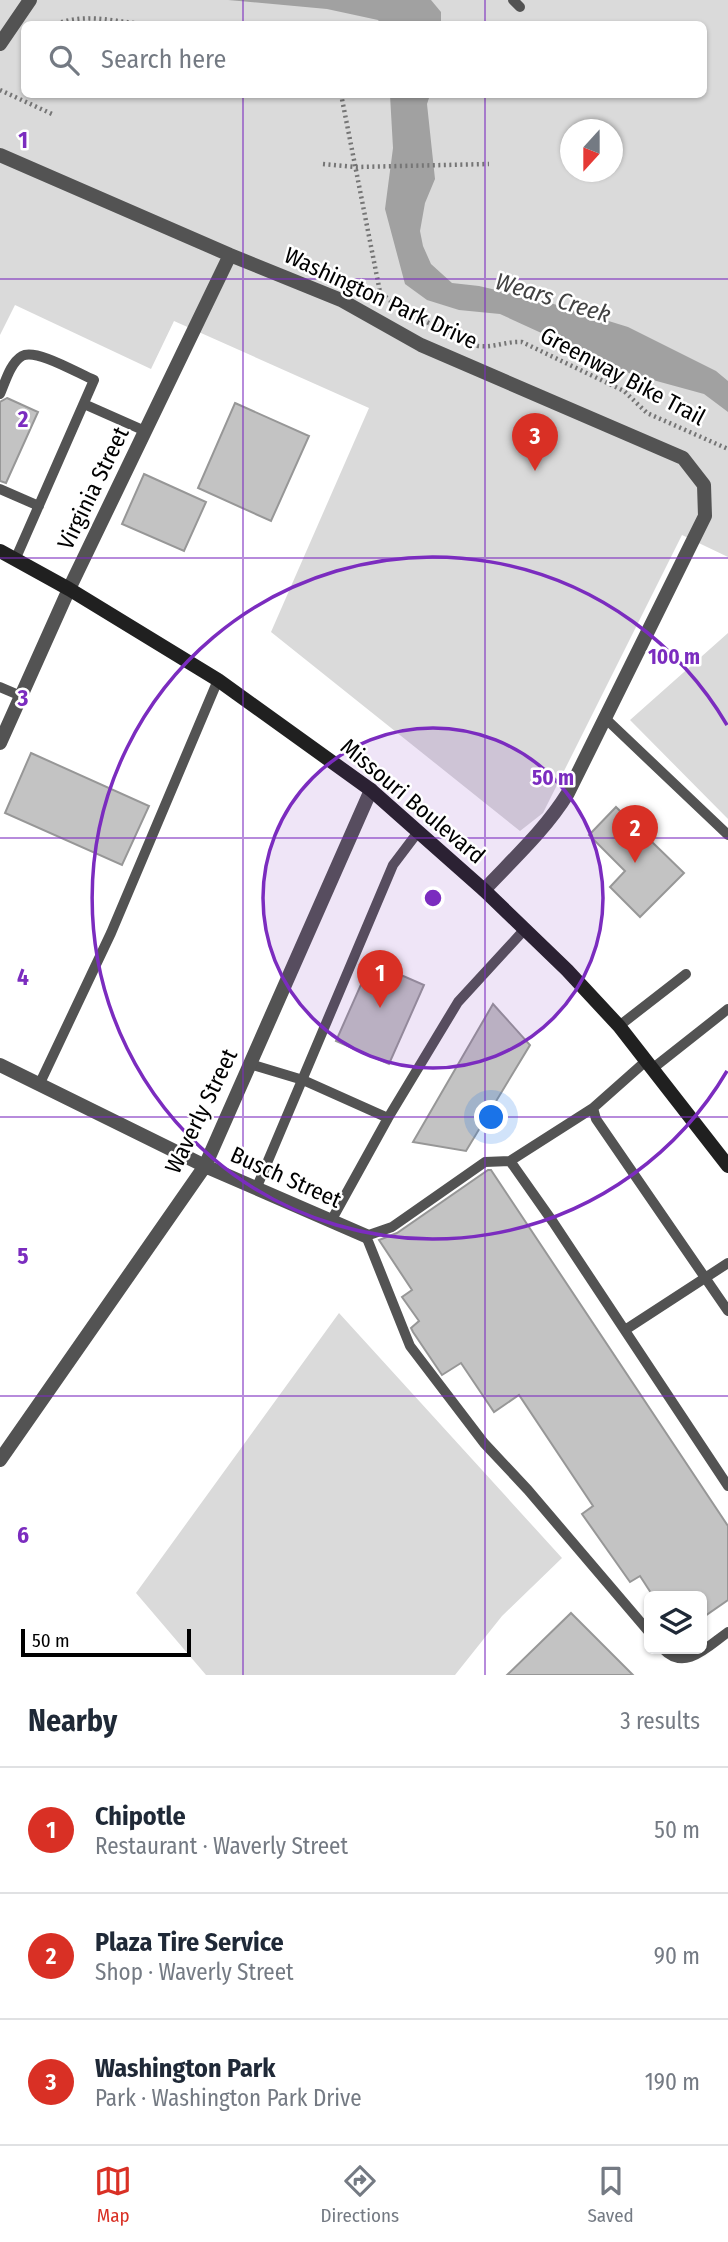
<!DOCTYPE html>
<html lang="en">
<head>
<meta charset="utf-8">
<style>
  :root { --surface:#fff; --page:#f2f2f3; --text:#1f2937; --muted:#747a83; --line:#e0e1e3; --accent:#d93025 }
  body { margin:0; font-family:"Fira Sans Condensed",sans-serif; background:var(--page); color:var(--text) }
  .controls { position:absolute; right:21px; bottom:21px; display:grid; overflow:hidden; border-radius:10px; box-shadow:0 2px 5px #0004 }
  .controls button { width:63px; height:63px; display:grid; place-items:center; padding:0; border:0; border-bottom:2px solid var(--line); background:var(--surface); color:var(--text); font:35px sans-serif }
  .compass { position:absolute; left:560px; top:119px; width:63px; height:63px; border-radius:50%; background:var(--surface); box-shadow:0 2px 5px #0004; rotate:201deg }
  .scale { position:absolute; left:21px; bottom:18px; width:170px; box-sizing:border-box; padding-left:7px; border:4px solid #000; border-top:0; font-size:19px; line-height:24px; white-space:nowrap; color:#000; -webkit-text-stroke:5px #fff; paint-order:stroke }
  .you { position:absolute; left:492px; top:1118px; width:24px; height:24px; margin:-18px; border:5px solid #fff; border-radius:50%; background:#1a73e8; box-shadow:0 0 0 10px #1a73e833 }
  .badge { display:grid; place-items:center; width:46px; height:46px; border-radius:50%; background:var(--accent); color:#fff; font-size:23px; font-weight:700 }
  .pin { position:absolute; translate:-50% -58px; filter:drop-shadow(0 2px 4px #0008) }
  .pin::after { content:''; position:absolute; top:37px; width:24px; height:21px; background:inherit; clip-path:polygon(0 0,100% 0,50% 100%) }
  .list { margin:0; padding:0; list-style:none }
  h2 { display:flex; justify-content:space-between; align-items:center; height:91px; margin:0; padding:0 28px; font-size:30px }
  h2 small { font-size:23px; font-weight:400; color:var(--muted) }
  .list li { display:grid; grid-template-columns:46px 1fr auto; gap:21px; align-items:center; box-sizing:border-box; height:126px; padding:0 28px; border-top:2px solid var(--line) }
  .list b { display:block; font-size:26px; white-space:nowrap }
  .list p { margin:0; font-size:23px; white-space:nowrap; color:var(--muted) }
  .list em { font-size:23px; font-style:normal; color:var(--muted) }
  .icon { flex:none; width:38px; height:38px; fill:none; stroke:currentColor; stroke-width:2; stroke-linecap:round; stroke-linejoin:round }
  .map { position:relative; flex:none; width:728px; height:1675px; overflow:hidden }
  .search { position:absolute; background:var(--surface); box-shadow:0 2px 5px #0004; left:21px; right:21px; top:21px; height:77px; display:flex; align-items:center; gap:18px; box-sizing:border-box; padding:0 24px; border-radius:10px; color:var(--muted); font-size:26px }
  .sheet { height:469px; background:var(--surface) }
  nav { display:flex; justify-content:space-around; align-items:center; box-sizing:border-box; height:98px; border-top:2px solid var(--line); background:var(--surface); font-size:19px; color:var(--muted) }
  nav a { display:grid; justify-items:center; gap:4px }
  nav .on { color:var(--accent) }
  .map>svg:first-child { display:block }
  .green { fill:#dadada; fill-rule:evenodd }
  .water { fill:#a1a1a1 }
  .building { fill:#c3c3c3; stroke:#979797; stroke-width:2 }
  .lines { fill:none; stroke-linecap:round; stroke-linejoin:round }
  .path { stroke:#757575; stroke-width:4.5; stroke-dasharray:2 3.5; stroke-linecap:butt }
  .service { stroke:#535353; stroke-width:10 }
  .minor { stroke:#535353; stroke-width:14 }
  .tertiary { stroke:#535353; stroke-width:14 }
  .secondary { stroke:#202020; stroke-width:14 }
  .grid { fill:none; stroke:#7b2cbf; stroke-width:2; stroke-opacity:0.55 }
  .ring { fill:none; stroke:#7b2cbf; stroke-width:3.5 }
  .labels { text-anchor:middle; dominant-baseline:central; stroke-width:5; stroke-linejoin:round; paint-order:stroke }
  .street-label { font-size:23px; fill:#000; stroke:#fff }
  .water-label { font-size:24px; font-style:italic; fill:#424242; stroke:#fff }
  .grid-label { font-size:23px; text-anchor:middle; font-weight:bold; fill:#7b2cbf; stroke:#fff; stroke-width:5; stroke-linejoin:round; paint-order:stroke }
  .centre { fill:#7b2cbf; stroke:#fff; stroke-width:3.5 }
  .ring-label { font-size:21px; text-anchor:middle; font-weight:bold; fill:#7b2cbf; stroke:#fff; stroke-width:5; stroke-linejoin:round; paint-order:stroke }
</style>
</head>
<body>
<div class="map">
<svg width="728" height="1675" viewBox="0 0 728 1675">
  <rect width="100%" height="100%" fill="#fff"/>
  <!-- green -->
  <path class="green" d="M0 0H728V557L682 535 543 813 520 831 271 632 369 408 174 321 151 369 15 305 0 335ZM24 24H704V94H24ZM570 130H612V172H570Z
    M728 633V819L630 720Z
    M339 1313 562 1558 502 1616 455 1675H206L136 1593Z"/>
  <!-- water -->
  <path class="water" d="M228 0H431L441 12V24H381L378 20 327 9Z
    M390 95H430L427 104 435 179 425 203 420 231 423 246 431 264 452 283 479 286 544 301 628 327 716 371 728 381V412L704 394 631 374 500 314 459 310 427 300 405 284 385 209 393 148Z"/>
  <!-- building -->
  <path class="building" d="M7 398 38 412 6 483 0 481V402Z
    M235 403 309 436 271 521 198 488Z
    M144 474 206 502 184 551 122 524Z
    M31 753 149 806 122 865 5 813Z
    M616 807 684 873 640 917 610 887 625 871 589 835Z
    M371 962 424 985 389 1064 336 1041Z
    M493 1004 530 1045 466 1151 413 1142Z
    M488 1170H491L728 1526V1600L702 1618V1596H653L640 1576 630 1582 582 1514 593 1506 519 1395 494 1412 461 1363 442 1375 413 1332 411 1328 419 1321 402 1297 412 1290 379 1240 397 1233Z
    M571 1613 633 1675H507Z"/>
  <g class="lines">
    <!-- path -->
    <path class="path" d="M56 24C85 13 112 21 142 24
      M0 90 52 114
      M341 94 380 292 401 310 478 346C493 348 507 341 522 342L624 391 647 413 728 449
      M323 164 356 167 489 164"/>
    <!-- service -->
    <path class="service" d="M513 0 520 7
      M0 394C5 383 10 363 22 356 36 348 79 374 94 380L15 560
      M84 404 145 431
      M0 489 39 506
      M0 687 21 696
      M606 719 728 835
      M619 1026 686 974
      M646 1061 593 1108 596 1119 728 1311
      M250 1064 303 1080 388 1118
      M652 1069 728 1009
      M39 1085 111 933 218 680
      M593 1108 510 1161 485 1162 392 1227 366 1236 410 1346 484 1443 528 1490 649 1632
      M510 1161 553 1222 728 1486
      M256 1189 393 865 418 832
      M331 1221 388 1118 458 1002 525 929
      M625 1330 728 1263
      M663 1649C685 1672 708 1646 728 1632"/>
    <!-- minor -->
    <path class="minor" d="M0 155 230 255 341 300 421 345 683 458 704 485 705 516 568 793C545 830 514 858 484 890
      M0 743 69 589 230 255
      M0 1065 205 1166 366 1236
      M0 1460 205 1166 371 790"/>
    <!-- tertiary -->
    <path class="tertiary" d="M0 44 30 0"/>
    <!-- secondary -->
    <path class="secondary" d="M0 551 69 589 218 680 371 790 484 890 567 970 619 1026 728 1166"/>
  </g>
  <!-- grid -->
  <path class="grid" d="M243 0V24M485 0V24M243 94V1675M485 94V1675M0 279H728M0 558H728M0 838H728M0 1117H728M0 1396H728"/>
  <!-- distance rings -->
  <circle cx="433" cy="898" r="170" fill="#7b2cbf" fill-opacity=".12"/>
  <g class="ring">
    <circle cx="433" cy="898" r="170"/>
    <path d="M727 1071A341 341 0 1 1 727 725"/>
  </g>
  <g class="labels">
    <!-- street labels -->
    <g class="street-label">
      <text transform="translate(381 298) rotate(25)">Washington Park Drive</text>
      <text transform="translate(623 376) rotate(28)">Greenway Bike Trail</text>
      <text transform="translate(93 488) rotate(-64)">Virginia Street</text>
      <text transform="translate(413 801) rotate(40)">Missouri Boulevard</text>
      <text transform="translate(201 1111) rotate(-64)">Waverly Street</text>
      <text transform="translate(286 1177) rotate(24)">Busch Street</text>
    </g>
    <!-- water labels -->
    <g class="water-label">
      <text transform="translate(553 298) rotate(17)">Wears Creek</text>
    </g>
  </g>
  <g class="grid-label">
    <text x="23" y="148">1</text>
    <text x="23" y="427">2</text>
    <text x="23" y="706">3</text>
    <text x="23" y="985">4</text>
    <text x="23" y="1264">5</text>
    <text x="23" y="1543">6</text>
  </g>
  <circle cx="433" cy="898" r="10" class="centre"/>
  <g class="ring-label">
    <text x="674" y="664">100 m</text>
    <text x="553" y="785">50 m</text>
  </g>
</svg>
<div class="controls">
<button><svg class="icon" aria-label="layers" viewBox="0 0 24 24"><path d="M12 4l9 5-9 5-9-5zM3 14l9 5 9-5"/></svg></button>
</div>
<svg class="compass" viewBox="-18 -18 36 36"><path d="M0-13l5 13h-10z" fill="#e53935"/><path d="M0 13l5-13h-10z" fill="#747a83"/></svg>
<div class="scale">50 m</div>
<div class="you"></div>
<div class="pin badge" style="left:380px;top:1008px">1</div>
<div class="pin badge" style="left:635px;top:863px">2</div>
<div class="pin badge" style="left:535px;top:471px">3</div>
<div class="search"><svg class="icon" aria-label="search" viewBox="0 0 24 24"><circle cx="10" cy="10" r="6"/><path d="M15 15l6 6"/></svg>Search here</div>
</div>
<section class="sheet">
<h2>Nearby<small>3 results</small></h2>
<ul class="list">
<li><span class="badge">1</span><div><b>Chipotle</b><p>Restaurant · Waverly Street</p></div><em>50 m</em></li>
<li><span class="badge">2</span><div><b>Plaza Tire Service</b><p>Shop · Waverly Street</p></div><em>90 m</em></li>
<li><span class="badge">3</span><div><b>Washington Park</b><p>Park · Washington Park Drive</p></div><em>190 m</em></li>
</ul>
</section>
<nav>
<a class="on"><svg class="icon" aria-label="map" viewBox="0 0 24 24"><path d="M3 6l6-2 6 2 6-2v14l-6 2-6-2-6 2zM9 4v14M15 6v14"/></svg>Map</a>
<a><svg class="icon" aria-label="directions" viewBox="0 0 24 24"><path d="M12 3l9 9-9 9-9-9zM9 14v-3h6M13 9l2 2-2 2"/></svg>Directions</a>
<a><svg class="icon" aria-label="saved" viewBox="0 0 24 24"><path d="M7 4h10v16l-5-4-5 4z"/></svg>Saved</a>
</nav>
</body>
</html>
